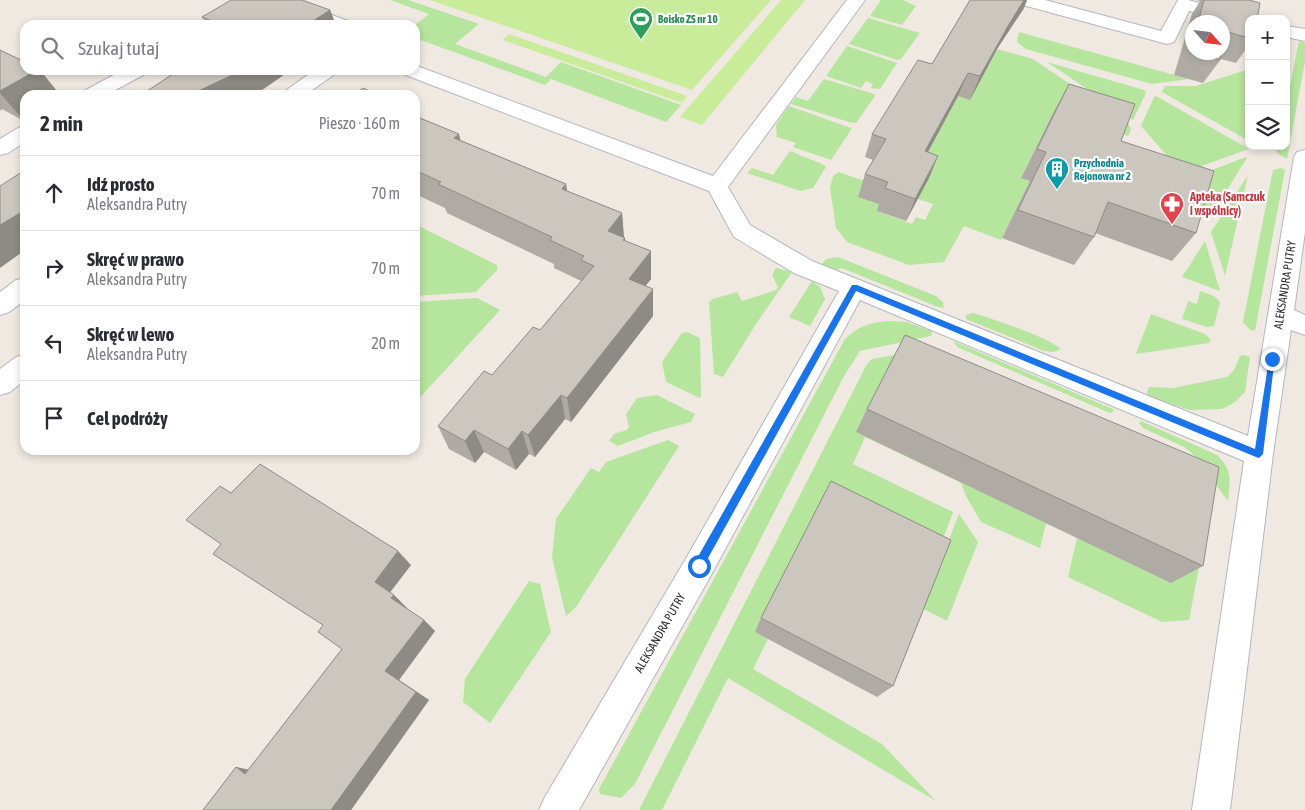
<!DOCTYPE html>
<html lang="pl">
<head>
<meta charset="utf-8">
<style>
  :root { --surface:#fff; --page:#f7f7f7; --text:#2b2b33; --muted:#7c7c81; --line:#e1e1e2 }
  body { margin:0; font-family:"Asap Condensed",sans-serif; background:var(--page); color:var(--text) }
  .controls { position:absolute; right:15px; top:15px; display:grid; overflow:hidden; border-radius:10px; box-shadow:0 2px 8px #0003 }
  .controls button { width:45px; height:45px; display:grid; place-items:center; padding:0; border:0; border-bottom:1px solid var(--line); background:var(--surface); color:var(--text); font:25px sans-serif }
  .compass { position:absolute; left:1185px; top:15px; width:45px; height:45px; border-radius:50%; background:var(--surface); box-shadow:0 2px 8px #0003; rotate:117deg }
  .stop { position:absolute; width:15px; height:15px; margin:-11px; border:4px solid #1a73e8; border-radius:50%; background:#fff }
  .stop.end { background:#1a73e8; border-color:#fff; box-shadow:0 1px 5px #0008 }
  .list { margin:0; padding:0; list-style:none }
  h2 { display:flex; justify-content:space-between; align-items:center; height:65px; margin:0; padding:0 20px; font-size:21px }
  h2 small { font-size:16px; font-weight:400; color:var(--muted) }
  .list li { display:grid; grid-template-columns:32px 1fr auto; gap:15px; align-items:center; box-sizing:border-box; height:75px; padding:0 20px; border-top:1px solid var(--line) }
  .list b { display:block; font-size:19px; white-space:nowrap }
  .list p { margin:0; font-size:16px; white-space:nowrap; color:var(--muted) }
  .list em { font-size:16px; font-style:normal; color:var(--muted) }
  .icon { flex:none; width:28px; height:28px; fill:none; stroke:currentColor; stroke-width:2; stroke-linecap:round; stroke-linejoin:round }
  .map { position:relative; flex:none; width:1305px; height:810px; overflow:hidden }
  .search { position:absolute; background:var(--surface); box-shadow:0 2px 8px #0003; left:20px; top:20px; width:400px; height:55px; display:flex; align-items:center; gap:12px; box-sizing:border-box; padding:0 18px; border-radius:15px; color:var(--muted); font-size:19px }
  .panel { position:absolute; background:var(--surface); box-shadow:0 2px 8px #0003; left:20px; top:90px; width:400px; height:365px; border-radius:15px }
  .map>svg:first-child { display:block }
  .green { fill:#b6e59e }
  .pitch { fill:#c9ec9a }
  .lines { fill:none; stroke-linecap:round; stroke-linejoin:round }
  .minor-casing { stroke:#b4b7c1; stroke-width:2 }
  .minor { fill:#fff; fill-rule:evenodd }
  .wall { fill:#afaba4; fill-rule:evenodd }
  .shaded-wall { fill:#8e8b86 }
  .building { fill:#cbc7bf; stroke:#8e8b86 }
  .route { fill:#1a73e8 }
  .labels { text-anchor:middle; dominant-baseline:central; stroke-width:4.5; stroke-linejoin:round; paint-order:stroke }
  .far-leisure-label { font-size:11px; font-weight:bold; fill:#27864d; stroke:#fff; text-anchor:start }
  .far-culture-label { font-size:11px; font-weight:bold; fill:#0d838f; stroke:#fff; text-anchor:start }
  .health-label { font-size:12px; font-weight:bold; fill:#be3a42; stroke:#fff; text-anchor:start }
  .street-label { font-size:12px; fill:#2e2e2e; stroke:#fff }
</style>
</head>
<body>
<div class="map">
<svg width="1305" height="810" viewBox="0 0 1305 810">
  <rect width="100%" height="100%" fill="#efe9e1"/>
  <!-- green -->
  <path class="green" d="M390 0H408L479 24 455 44 546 77 561 62 681 105 666 122 551 79 545 85 415 38V25L429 14Z
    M881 0H903L916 6 902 25 870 16Z
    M868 18 920 33 901 59 897 60 849 44Z
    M1019 32 1189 79 1152 84 1026 49 1017 42Z
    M1299 41 1305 43V62L1287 159 1276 152 1278 146H1286V105Z
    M847 46 897 63 880 89 871 88 873 84 866 81 861 88 826 76Z
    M997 49 1033 59 1129 124 1131 130 1128 136 1053 113 1021 177 1030 181 1001 240 964 226 944 262 909 265 847 242 836 228 830 188 833 176 839 172 867 182 880 205 877 211 912 224 916 217 925 220 933 204 918 199 916 174 958 96Z
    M1047 62 1144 90 1146 93 1133 120Z
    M1249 69V141L1162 92 1165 86H1196Z
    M824 79 874 94 875 96 856 123 849 122 791 104 796 97 808 101Z
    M1156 96 1249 149 1182 173 1141 126 1154 97Z
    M789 106 851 128V130L831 160 793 147 796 143 777 137 776 125Z
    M790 151 822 164 826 167 813 188 800 191 747 173 752 168 773 175Z
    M1246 157 1247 158 1208 220 1202 201 1186 180Z
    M1281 168 1285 170 1255 331 1250 330 1243 322 1273 170Z
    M1248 175 1225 276 1211 232Z
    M415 224 497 265V270L476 292 415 296Z
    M1205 241 1220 291 1182 277Z
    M838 257 936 296 943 302 944 308 938 307 842 268 836 270 822 264 826 259Z
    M776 268 792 272 758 321 723 377 714 374 709 302 713 299 737 292 742 301 776 290 778 287 772 275Z
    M812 281 820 287 825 299 810 326 789 317Z
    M1200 291 1214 296 1220 302 1214 326 1207 327 1182 319 1188 301 1197 304Z
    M477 298 500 310 415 403V302Z
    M973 313C993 319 1048 337 1061 349L1053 352 1044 351 966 319V315Z
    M1151 314 1205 334 1211 340 1209 343 1136 354Z
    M888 321 906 322 932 331 931 336 860 351 844 376 635 784 621 798 600 794 599 789 845 339C859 326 868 323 888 321Z
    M687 332 700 338 701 395 700 398 666 382 662 362 682 333Z
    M953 341 1115 410 1110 413 957 347Z
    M932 348 1212 499 1189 620 1162 622 1068 577 1077 538 865 437 853 464 953 512 938 552 755 632 768 639 753 669 882 744 936 801 728 678 662 810H639L867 364 872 359Z
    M1244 355 1250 357 1245 392 1235 402 1222 409 1190 410 1149 397 1147 392 1149 387 1173 388 1227 377 1234 370 1240 356Z
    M657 395 695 414 691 422 654 432 618 446 609 441 614 434 627 430 629 427 626 414 637 398Z
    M1141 421 1217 455C1233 471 1230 479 1228 501L1194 455 1184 447 1143 428 1139 423Z
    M668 440 679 446 576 607 566 616 552 557 556 519 591 468 599 472 606 462Z
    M961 483 1046 523 1040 548 981 522 966 496Z
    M959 514 978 542 947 621 922 608Z
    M529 581 540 584 551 632 490 723 463 702 465 679Z"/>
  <!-- pitch -->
  <path class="pitch" d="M430 0H771L692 90Z
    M781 0H805L702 125 680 117Z
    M509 34 687 96 682 103 503 40Z"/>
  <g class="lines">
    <!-- minor casing -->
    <g class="minor-casing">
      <path id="minor" d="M267 0H292L348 21 351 25H325L270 4Z
        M847 0H865L728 187 750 225 812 261 1248 436 1294 157 1297 152 1305 150V232L1294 310 1305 315V335L1291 330 1273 454 1230 810H1192L1244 461 860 300 710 577 579 810H539L545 797 688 555 839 291 794 273 734 237 709 191 403 74 400 70H415V65L417 66 713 176Z
        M1016 0H1045L1161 31 1178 0H1188L1257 19H1249V26L1189 11 1176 38 1174 42 1167 44 1019 4Z
        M1286 26 1305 29V41L1286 37Z
        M123 70H148L145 74 106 95H81L84 91Z
        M315 70H338L335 74 305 95H282L285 91Z
        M25 126V142L8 153 0 155V139L18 128Z
        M25 278V300L9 312 0 315V292L16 280Z
        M25 354V380L10 392 0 395V369L16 357Z"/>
    </g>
    <!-- minor -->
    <use href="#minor" class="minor"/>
  </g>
  <!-- wall -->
  <path class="wall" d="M970 0H1027L1024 8 997 49 970 100 958 96 928 152 929 178 906 221 877 211 879 204 858 197 865 174 873 160 865 157 872 134 932 64Z
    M1196 0H1252L1249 19V45L1236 63 1221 59 1203 83 1174 75 1192 14 1200 1ZM1192 22H1222V52H1192Z
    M330 10 336 25H207L202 17Z
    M0 50 40 70 60 95H25L24 121 2 109 0 111Z
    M1069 84 1121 141 1196 233 1172 261 1095 233 1094 237 1074 265 1002 238 1030 181 1021 178 1053 113Z
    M415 116 460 140 566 184 567 191 622 213 624 237 625 241 651 251V279L645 286 653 316 571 422 565 419 535 457 529 454 516 470 484 452 475 463 449 449 438 426 540 330 581 281 554 268V264L447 213 445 208 415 194Z
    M867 409 1203 566 1171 583 856 432Z
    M231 493 411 565 390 592 394 595 407 608H406L424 620 435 631 399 680 429 700 351 810H203L236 767 248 770 342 649 323 625 213 554 221 544Z
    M761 618 893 686 877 697 755 632Z"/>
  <!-- shaded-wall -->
  <path class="shaded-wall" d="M1024 0H1027L1024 8 997 49 970 100 980 76 1008 26Z
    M330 10 336 25H307Z
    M37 70H40L60 95H25V120L24 121 0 93V91Z
    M239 70H291L255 95H190Z
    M968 73 958 96 916 174 925 151Z
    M459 134 466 163 454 138Z
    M938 156 929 178 906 221 915 199Z
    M566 184 570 213 562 189Z
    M25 210V250L0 268V225Z
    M622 213 624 239 625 238 626 266 608 231Z
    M651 251V279L630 306 629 279Z
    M653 289V316L571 422 567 398Z
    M561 395 565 419 535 457 528 435Z
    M474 430 484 452 475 463 465 441Z
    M522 431 529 454 516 470 508 449Z
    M398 551 411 565 388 595 375 582Z
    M394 595 407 608 404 611 391 598Z
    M424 620 435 631 399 680 429 700 351 810H331L385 671Z
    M236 767 259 772 245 774Z"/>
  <!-- building -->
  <path class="building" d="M231 0H302L330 10 307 25H221L202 17Z
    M970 0H1024L1008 26 980 76 968 73 925 151 938 156 915 199 885 188 888 182 865 174 886 139 872 134 918 60 932 64Z
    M1204 0H1249L1260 3 1257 19H1249V38L1227 32 1222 51V22H1198Z
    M1192 42V52L1190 51Z
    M0 50 25 62V70H37L0 91Z
    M1195 52H1222L1220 60Z
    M179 70H239L230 76 190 95H141Z
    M1069 84 1135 104 1121 141 1214 171 1196 233 1108 202 1094 237 1018 210 1046 152 1037 149Z
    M363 88 379 95H354Z
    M415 116 459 134 454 138 566 184 562 189 622 213 608 231 625 238 623 240 651 251 629 279 653 289 567 398 561 395 528 435 522 431 508 449 474 430 465 441 438 426 484 371 492 375 533 327 540 330 594 266 581 260 584 256 550 240 552 237 438 184 441 182 415 170Z
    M25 170V210L0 225V186Z
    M905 335 1219 467 1203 566 867 409Z
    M260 464 398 551 375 582 394 595 391 598 424 620 385 671 416 692 331 810H203L236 767 245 774 342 649 318 632 323 625 213 554 221 544 186 520 220 486 231 493Z
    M831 481 951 540 893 686 761 618Z"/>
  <!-- route -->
  <path class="route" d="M852 285H857L1255 449 1269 359 1272 356 1275 357 1263 454 1259 458 1256 457 856 291 702 569H695V562Z"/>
  <!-- icons -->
  <defs>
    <g id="stadium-pin" transform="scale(1.25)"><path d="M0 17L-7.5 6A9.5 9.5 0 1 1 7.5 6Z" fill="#2e9e5b" stroke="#fff"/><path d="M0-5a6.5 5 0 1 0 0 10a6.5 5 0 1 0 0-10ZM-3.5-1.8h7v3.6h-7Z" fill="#fff"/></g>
    <g id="building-pin" transform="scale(1.25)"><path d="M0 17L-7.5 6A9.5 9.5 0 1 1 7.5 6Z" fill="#0f9aa8" stroke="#fff"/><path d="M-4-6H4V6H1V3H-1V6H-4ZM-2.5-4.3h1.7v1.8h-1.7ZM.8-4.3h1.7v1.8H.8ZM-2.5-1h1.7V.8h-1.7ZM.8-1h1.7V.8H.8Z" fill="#fff"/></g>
    <g id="pharmacy-pin" transform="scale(1.25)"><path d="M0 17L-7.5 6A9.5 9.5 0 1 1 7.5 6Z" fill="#e0444e" stroke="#fff"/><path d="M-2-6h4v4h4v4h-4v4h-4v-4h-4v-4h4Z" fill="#fff"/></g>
  </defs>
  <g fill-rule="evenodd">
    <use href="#stadium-pin" x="641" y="19"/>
    <use href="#building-pin" x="1057" y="169"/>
    <use href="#pharmacy-pin" x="1172" y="204"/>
  </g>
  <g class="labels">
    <!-- far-leisure labels -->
    <g class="far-leisure-label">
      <text x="658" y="19">Boisko ZS nr 10</text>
    </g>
    <!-- far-culture labels -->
    <g class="far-culture-label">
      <text x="1074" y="163">Przychodnia<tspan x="1074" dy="13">Rejonowa nr 2</tspan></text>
    </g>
    <!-- health labels -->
    <g class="health-label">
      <text x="1190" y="197">Apteka (Samczuk<tspan x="1190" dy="14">i wspólnicy)</tspan></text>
    </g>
    <!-- street labels -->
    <g class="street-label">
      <text transform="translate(1285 285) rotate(-81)">ALEKSANDRA PUTRY</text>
      <text transform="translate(660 633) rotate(-60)">ALEKSANDRA PUTRY</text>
    </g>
  </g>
</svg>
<div class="controls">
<button>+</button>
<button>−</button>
<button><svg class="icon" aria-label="layers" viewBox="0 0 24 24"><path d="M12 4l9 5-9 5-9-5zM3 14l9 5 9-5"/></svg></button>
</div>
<svg class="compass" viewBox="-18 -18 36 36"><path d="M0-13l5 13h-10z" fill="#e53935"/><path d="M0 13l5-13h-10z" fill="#7c7c81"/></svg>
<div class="stop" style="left:699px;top:566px"></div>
<div class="stop end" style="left:1272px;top:359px"></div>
<div class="search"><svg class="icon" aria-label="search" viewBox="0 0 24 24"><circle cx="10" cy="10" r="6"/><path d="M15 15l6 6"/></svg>Szukaj tutaj</div>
<section class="panel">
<h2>2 min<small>Pieszo · 160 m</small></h2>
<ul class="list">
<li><svg class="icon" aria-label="ahead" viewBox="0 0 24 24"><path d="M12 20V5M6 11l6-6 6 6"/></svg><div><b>Idź prosto</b><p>Aleksandra Putry</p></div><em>70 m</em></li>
<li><svg class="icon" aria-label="right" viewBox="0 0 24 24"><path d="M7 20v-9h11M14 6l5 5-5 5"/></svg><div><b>Skręć w prawo</b><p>Aleksandra Putry</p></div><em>70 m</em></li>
<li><svg class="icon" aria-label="left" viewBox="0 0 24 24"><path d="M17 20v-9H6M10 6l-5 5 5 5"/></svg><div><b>Skręć w lewo</b><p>Aleksandra Putry</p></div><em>20 m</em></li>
<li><svg class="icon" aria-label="arrive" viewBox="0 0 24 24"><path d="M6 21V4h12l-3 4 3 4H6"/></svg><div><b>Cel podróży</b></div></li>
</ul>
</section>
</div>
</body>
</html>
